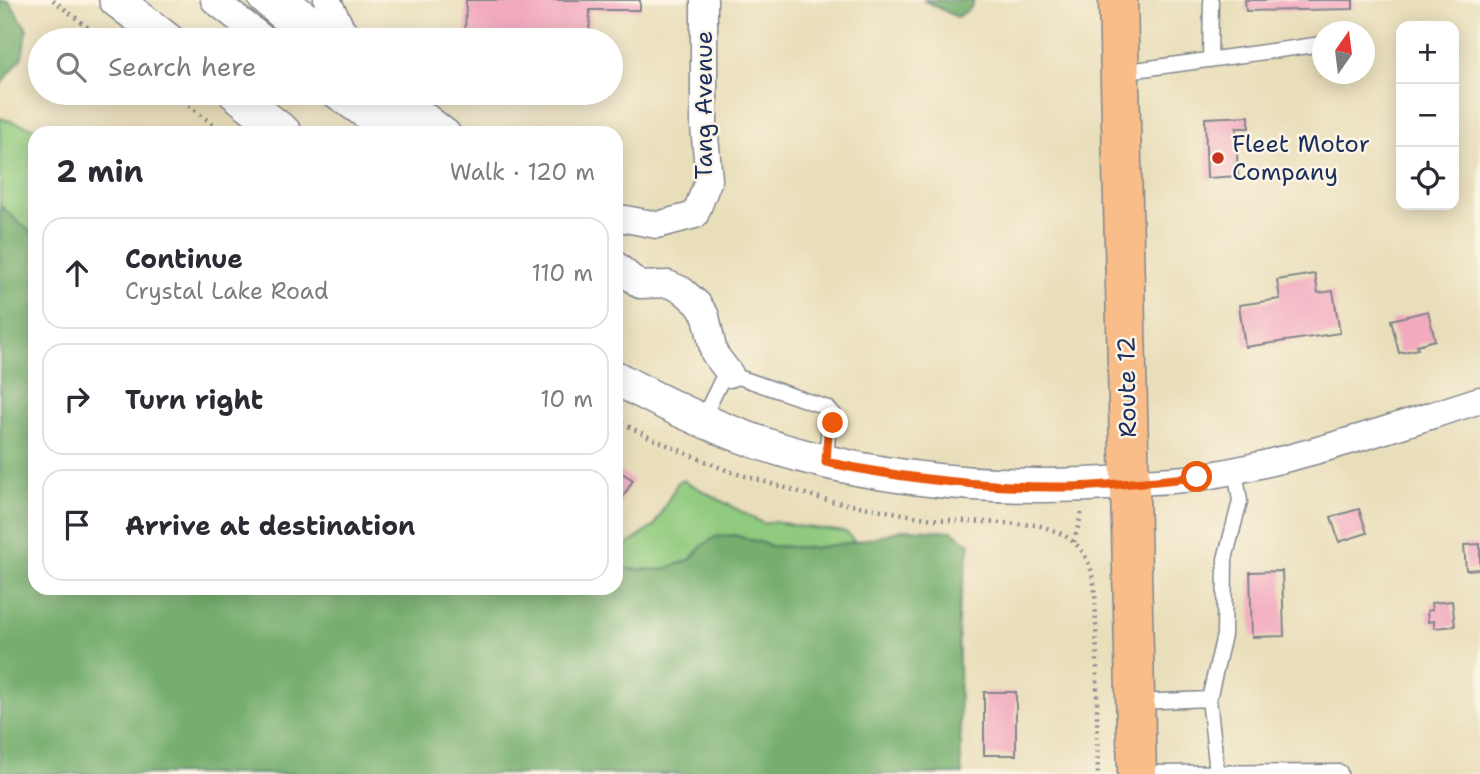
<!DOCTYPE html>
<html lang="en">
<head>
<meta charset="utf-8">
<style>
  :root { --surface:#fff; --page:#f7f7f7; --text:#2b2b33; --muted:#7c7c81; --line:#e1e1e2 }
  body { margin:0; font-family:"Shantell Sans",sans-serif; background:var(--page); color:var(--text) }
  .controls { position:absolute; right:21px; top:21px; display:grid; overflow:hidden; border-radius:14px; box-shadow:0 4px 18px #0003 }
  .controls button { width:63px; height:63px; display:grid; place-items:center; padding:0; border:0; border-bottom:2px solid var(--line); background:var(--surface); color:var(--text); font:35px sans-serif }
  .compass { position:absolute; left:1312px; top:21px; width:63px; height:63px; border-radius:50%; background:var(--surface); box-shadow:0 4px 18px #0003; rotate:14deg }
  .stop { position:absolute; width:21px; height:21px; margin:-16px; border:5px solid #ea580c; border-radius:50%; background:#fff }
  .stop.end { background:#ea580c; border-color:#fff; box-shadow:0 2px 7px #0008 }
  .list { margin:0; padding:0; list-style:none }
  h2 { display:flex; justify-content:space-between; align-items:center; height:91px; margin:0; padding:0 28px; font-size:30px }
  h2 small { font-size:23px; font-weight:400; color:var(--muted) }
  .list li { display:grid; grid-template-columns:46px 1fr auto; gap:21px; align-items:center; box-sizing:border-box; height:112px; margin:0 14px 14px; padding:0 14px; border:2px solid var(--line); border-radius:21px }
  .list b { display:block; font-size:26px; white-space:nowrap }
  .list p { margin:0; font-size:23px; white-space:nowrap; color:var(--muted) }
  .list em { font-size:23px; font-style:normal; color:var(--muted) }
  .icon { flex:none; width:38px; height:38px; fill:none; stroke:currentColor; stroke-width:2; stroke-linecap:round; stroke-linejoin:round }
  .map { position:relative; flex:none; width:1480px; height:774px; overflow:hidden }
  .search { position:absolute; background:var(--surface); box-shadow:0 4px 18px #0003; left:28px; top:28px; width:595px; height:77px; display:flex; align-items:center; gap:18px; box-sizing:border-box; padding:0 24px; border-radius:38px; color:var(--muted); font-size:26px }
  .panel { position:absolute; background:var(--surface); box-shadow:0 4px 18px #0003; left:28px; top:126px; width:595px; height:469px; border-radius:21px }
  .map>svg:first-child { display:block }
  .green { fill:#90ca7e; stroke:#567c6e; stroke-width:2 }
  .forest { fill:#74ae6d; stroke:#486e66; stroke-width:2 }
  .building { fill:#f2aabf }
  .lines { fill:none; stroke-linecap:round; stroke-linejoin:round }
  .service-casing { stroke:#82868c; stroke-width:17 }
  .minor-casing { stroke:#82868c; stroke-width:29 }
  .tertiary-casing { stroke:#82868c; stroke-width:36 }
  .trunk-casing { stroke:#82868c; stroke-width:41 }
  .path { stroke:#82868c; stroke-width:4.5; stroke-dasharray:2 5; stroke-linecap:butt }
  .service { stroke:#fff; stroke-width:14 }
  .minor { stroke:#fff; stroke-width:26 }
  .tertiary { stroke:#fff; stroke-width:33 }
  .trunk { stroke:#f8bd89; stroke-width:38 }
  .route { stroke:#ea580c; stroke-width:9 }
  .poi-dot { fill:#c8321e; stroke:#fcf5e5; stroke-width:2.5 }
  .labels { text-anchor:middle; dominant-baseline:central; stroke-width:5; stroke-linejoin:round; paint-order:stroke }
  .street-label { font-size:24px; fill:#1b2f5e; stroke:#fcf5e5 }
  .poi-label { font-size:24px; fill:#1b2f5e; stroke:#fcf5e5; text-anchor:start }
</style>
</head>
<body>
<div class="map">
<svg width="1480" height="774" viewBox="0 0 1480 774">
  <rect width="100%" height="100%" fill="#fcf5e5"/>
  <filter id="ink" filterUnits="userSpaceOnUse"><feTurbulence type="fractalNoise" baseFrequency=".0143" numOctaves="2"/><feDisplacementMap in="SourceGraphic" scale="14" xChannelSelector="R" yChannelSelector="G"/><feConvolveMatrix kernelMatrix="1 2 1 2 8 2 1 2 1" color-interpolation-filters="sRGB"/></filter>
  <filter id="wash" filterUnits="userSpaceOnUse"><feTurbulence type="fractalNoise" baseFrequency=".00686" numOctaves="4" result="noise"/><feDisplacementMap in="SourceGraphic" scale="28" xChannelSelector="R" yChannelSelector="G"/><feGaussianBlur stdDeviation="1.57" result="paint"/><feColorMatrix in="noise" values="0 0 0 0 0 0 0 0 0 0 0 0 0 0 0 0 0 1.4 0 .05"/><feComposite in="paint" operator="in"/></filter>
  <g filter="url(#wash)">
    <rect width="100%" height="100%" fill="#e9deba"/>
    <!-- green -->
    <path class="green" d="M0 118 51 133H35V236L0 206Z
      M683 480 764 524 773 521 797 526 846 532 855 542 813 548 772 546 734 535 702 546 690 560 661 570 627 569 616 564V553L654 526 678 482Z"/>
    <!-- forest -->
    <path class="forest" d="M0 0 9 1 27 29 22 57 0 85Z
      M923 0H974L970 9 957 17Z
      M0 206 35 236V588H616V564L627 569 661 570 690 560 702 546 715 537 734 535 772 546 813 548 855 542 906 529 952 531 970 544 958 613 961 767 963 774H0Z"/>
    <g id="blocks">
      <!-- building -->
      <path class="building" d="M466 0H640V10H590L589 40H465Z
        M1245 0H1353V9L1246 11Z
        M1249 116V128H1236L1238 176 1207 178 1205 118Z
        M1315 274 1318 293 1333 291 1340 333 1245 347 1239 305 1280 299 1277 280Z
        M1428 311 1435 340 1417 345 1418 349 1399 353 1391 320Z
        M616 469 633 480 616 509Z
        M1359 509 1367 533 1339 542 1331 517Z
        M1480 544V569L1466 570 1464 545Z
        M1282 571 1284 636 1252 637 1250 572Z
        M1452 601 1455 626 1434 628V621L1428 622 1427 611 1432 610 1431 603Z
        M984 692H1016V755H984Z"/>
    </g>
  </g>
  <g filter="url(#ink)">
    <use href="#blocks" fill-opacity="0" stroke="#82868c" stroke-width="2"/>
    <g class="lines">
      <!-- service casing -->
      <g class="service-casing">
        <path id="service" d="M1210 60 1211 1
          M1121 72 1322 44
          M702 420 721 381 730 374 828 408 834 414 828 434 826 462
          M1137 702 1209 699
          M1217 772 1209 699 1224 635 1225 559 1240 501 1235 470
          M1137 773 1340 772V774"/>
      </g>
      <!-- minor casing -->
      <g class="minor-casing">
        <path id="minor" d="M214 0 265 40
          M262 0 297 30
          M287 0 338 40
          M327 0 341 28 351 40
          M333 93 389 133
          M372 93 425 133
          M403 93 424 115 447 133
          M620 218 657 225 695 215 709 179 704 126V0
          M616 265 640 285 668 284 682 290 698 304 706 316 714 353 730 374
          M1130 482C1153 481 1177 481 1200 477 1296 461 1387 429 1480 400"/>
      </g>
      <!-- tertiary casing -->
      <g class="tertiary-casing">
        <path id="tertiary" d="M116 0 168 40
          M235 93 285 133
          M616 378C677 411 740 440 807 457 912 485 1023 490 1130 482"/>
      </g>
      <!-- trunk casing -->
      <g class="trunk-casing">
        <path id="trunk" d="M1118 0 1137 774"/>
      </g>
      <!-- path -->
      <path class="path" d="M53 0 104 40
        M172 93 224 133
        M616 420 651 438 728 471 830 501 932 519 1037 525C1056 530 1075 538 1085 556 1097 576 1095 602 1096 624 1098 674 1096 724 1098 774
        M1074 542 1082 511"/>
      <!-- service -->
      <use href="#service" class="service"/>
      <!-- minor -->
      <use href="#minor" class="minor"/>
      <!-- tertiary -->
      <use href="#tertiary" class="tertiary"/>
      <!-- trunk -->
      <use href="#trunk" class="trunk"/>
    </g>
  </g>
  <g class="lines" filter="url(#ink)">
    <!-- route -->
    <path class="route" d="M833 423 828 434 826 462C905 479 988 488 1069 487 1112 486 1155 481 1197 477"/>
  </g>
  <!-- markers -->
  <circle class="poi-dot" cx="1218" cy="158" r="7"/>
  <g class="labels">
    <!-- street labels -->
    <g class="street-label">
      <text transform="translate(704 105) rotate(-90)">Tang Avenue</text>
      <text transform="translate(1127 387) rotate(-91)">Route 12</text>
    </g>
    <!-- poi labels -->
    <g class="poi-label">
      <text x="1232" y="144">Fleet Motor<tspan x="1232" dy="28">Company</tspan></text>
    </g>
  </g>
</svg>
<div class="controls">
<button>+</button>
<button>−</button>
<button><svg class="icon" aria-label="locate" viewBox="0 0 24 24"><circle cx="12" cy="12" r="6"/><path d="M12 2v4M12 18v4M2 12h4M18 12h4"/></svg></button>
</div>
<svg class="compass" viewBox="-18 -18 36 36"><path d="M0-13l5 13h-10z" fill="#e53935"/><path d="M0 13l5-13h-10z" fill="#7c7c81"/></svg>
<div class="stop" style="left:1197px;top:477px"></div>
<div class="stop end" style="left:833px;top:423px"></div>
<div class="search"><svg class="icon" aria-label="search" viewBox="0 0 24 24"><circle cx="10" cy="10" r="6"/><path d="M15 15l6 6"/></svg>Search here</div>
<section class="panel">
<h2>2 min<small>Walk · 120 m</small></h2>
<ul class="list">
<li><svg class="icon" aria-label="ahead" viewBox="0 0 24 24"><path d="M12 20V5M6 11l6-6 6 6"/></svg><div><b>Continue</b><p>Crystal Lake Road</p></div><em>110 m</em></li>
<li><svg class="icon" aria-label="right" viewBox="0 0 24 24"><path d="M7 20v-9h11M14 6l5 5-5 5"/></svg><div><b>Turn right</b></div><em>10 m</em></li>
<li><svg class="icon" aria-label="arrive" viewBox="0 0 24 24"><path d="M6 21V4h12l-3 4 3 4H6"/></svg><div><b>Arrive at destination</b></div></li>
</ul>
</section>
</div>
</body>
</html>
